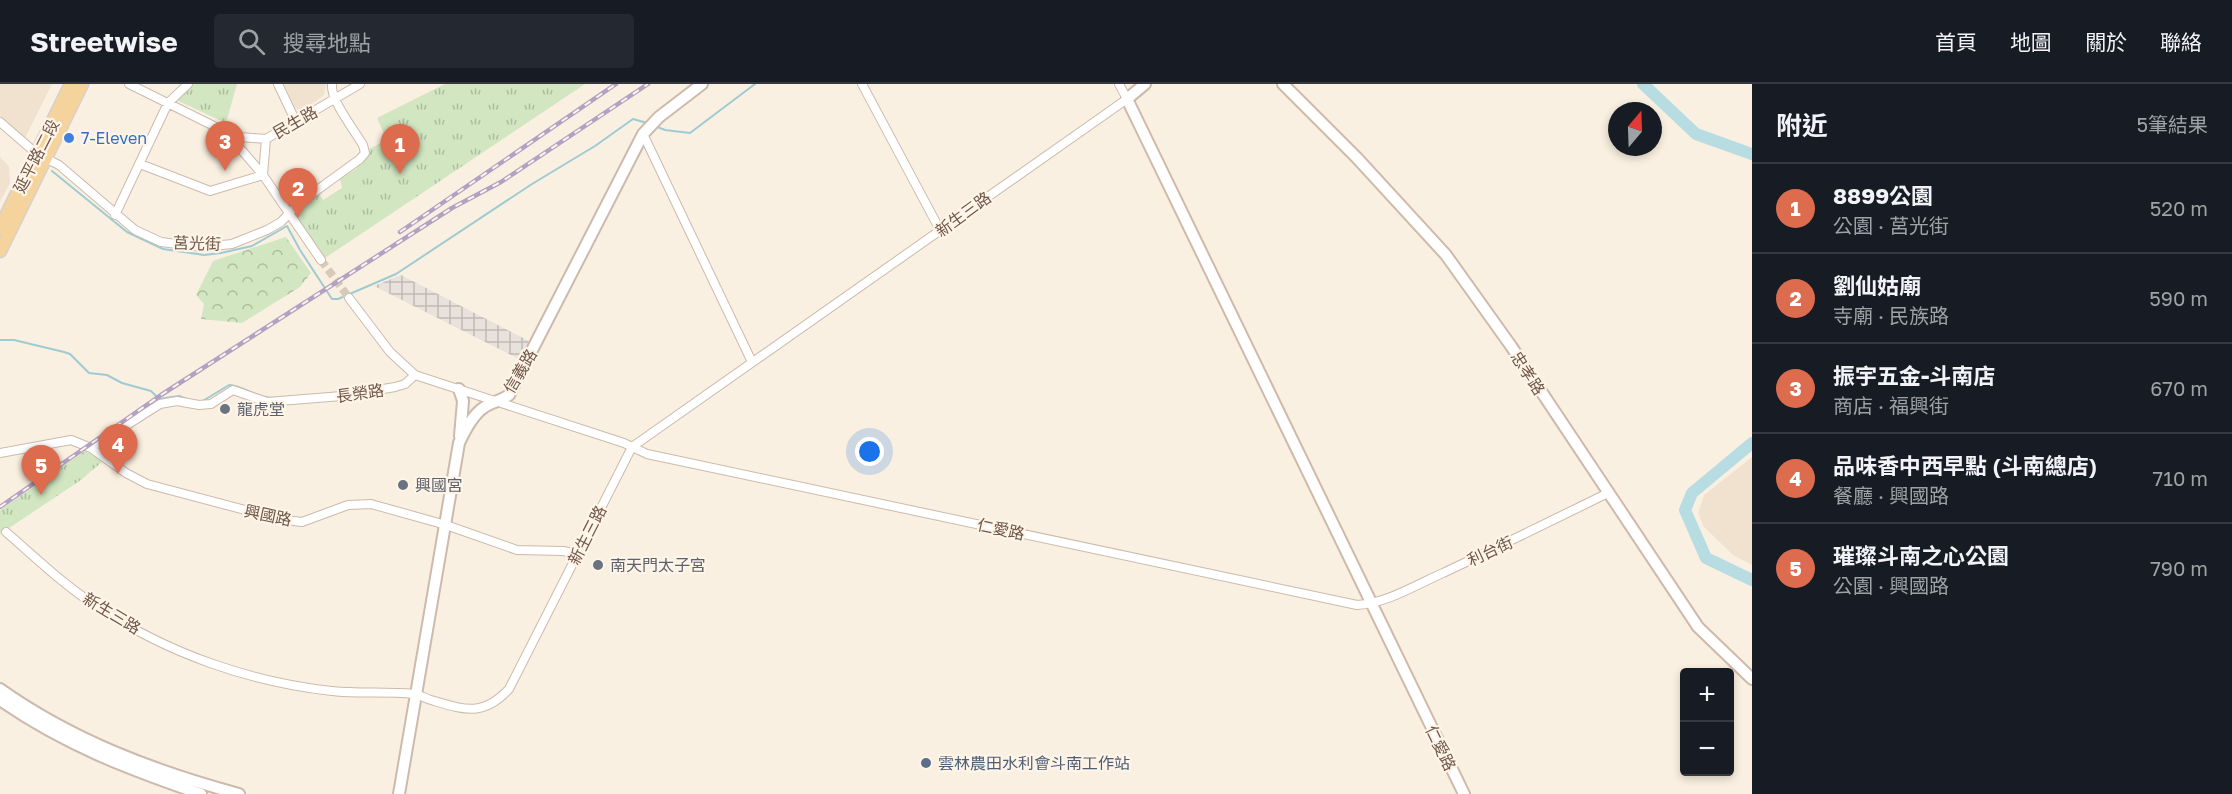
<!DOCTYPE html>
<html lang="zh-TW">
<head>
<meta charset="utf-8">
<style>
  :root { --surface:#171b24; --page:#242831; --text:#f1f3f6; --muted:#9ea1a6; --line:#363941; --accent:#dd6b4e }
  body { margin:0; font-family:"Golos Text","Noto Sans TC",sans-serif; background:var(--page); color:var(--text) }
  .controls { position:absolute; right:18px; bottom:18px; display:grid; overflow:hidden; border-radius:6px; box-shadow:0 3px 9px #0003 }
  .controls button { width:54px; height:54px; display:grid; place-items:center; padding:0; border:0; border-bottom:2px solid var(--line); background:var(--surface); color:var(--text); font:30px sans-serif }
  .compass { position:absolute; left:1608px; top:18px; width:54px; height:54px; border-radius:50%; background:var(--surface); box-shadow:0 3px 9px #0003; rotate:19deg }
  .you { position:absolute; left:870px; top:368px; width:21px; height:21px; margin:-15px; border:4px solid #fff; border-radius:50%; background:#1a73e8; box-shadow:0 0 0 9px #1a73e833 }
  .badge { display:grid; place-items:center; width:39px; height:39px; border-radius:50%; background:var(--accent); color:#fff; font-size:20px; font-weight:700 }
  .pin { position:absolute; translate:-50% -50px; filter:drop-shadow(0 2px 3px #0008) }
  .pin::after { content:''; position:absolute; top:32px; width:21px; height:18px; background:inherit; clip-path:polygon(0 0,100% 0,50% 100%) }
  .list { margin:0; padding:0; list-style:none }
  h2 { display:flex; justify-content:space-between; align-items:center; height:78px; margin:0; padding:0 24px; font-size:26px }
  h2 small { font-size:20px; font-weight:400; color:var(--muted) }
  .list li { display:grid; grid-template-columns:39px 1fr auto; gap:18px; align-items:center; box-sizing:border-box; height:90px; padding:0 24px; border-top:2px solid var(--line) }
  .list b { display:block; font-size:22px; white-space:nowrap }
  .list p { margin:0; font-size:20px; white-space:nowrap; color:var(--muted) }
  .list em { font-size:20px; font-style:normal; color:var(--muted) }
  .icon { flex:none; width:33px; height:33px; fill:none; stroke:currentColor; stroke-width:2; stroke-linecap:round; stroke-linejoin:round }
  .map { position:relative; flex:none; width:1752px; height:710px; overflow:hidden }
  header { display:flex; align-items:center; gap:36px; box-sizing:border-box; height:84px; padding:0 30px; background:var(--surface); border-bottom:2px solid var(--line) }
  header strong { font-size:28px }
  nav { display:flex; gap:33px; margin-inline-start:auto; font-size:21px }
  .search { width:420px; height:54px; background:var(--page); display:flex; align-items:center; gap:15px; box-sizing:border-box; padding:0 21px; border-radius:6px; color:var(--muted); font-size:22px }
  main { display:flex }
  aside { flex:1; background:var(--surface) }
  .map>svg:first-child { display:block }
  .residential { fill:#f1e2d0 }
  .industrial { fill:url(#industrial-grid) }
  .forest { fill:url(#forest-crowns) }
  .park { fill:url(#park-tufts) }
  .lines { fill:none; stroke-linecap:round; stroke-linejoin:round }
  .stream { stroke:#9ecbd3; stroke-width:2 }
  .river { stroke:#b7dce2; stroke-width:12 }
  .minor-tunnel { stroke:#d7cabb; stroke-width:8; stroke-dasharray:8 4; stroke-linecap:butt }
  .minor-casing { stroke:#ccbaac; stroke-width:10 }
  .tertiary-casing { stroke:#ccbaac; stroke-width:14 }
  .secondary-casing { stroke:#cfb9a9; stroke-width:14 }
  .primary-casing { stroke:#d7d0cc; stroke-width:15 }
  .minor { stroke:#fff; stroke-width:8 }
  .tertiary { stroke:#fff; stroke-width:10 }
  .secondary { stroke:#fff; stroke-width:10 }
  .primary { stroke:#f5d39d; stroke-width:12 }
  .rail-casing { stroke:#b2a1c2; stroke-width:4.5 }
  .rail { stroke:#fef4e7; stroke-width:2; stroke-dasharray:7; stroke-linecap:butt }
  .shop-dot { fill:#3f7fe0; stroke:#fef4e7; stroke-width:2 }
  .worship-dot { fill:#6b7280; stroke:#fef4e7; stroke-width:2 }
  .service-dot { fill:#5c6f8a; stroke:#fef4e7; stroke-width:2 }
  .labels { text-anchor:middle; dominant-baseline:central; stroke-width:4.5; stroke-linejoin:round; paint-order:stroke }
  .street-label { font-size:16px; fill:#6f574a; stroke:#fef4e7 }
  .shop-label { font-size:16px; fill:#366cbe; stroke:#fef4e7; text-anchor:start }
  .worship-label { font-size:16px; fill:#5b616d; stroke:#fef4e7; text-anchor:start }
  .service-label { font-size:16px; fill:#4e5e75; stroke:#fef4e7; text-anchor:start }
</style>
</head>
<body>
<header>
<strong>Streetwise</strong>
<div class="search"><svg class="icon" aria-label="search" viewBox="0 0 24 24"><circle cx="10" cy="10" r="6"/><path d="M15 15l6 6"/></svg>搜尋地點</div>
<nav><a>首頁</a><a>地圖</a><a>關於</a><a>聯絡</a></nav>
</header>
<main>
<div class="map">
<svg width="1752" height="710" viewBox="0 0 1752 710">
  <defs>
    <pattern id="industrial-grid" width="8" height="8" patternUnits="userSpaceOnUse" patternTransform="scale(1.5)"><rect width="8" height="8" fill="#e9e2dc"/><path d="M0 4h8M4 0v8" fill="none" stroke="#c1bab4"/></pattern>
    <pattern id="forest-crowns" width="20" height="18" patternUnits="userSpaceOnUse" patternTransform="scale(1.5)"><rect width="20" height="18" fill="#d1e6c1"/><path d="M2 6a3 3 0 1 1 6 0M12 15a3 3 0 1 1 6 0" fill="none" stroke="#aebd9f"/></pattern>
    <pattern id="park-tufts" width="24" height="20" patternUnits="userSpaceOnUse" patternTransform="scale(1.5)"><rect width="24" height="20" fill="#d1e6c1"/><path d="M3 7l-1-3M5 7V3M7 7l1-3M15 17l-1-3M17 17v-4M19 17l1-3" fill="none" stroke="#aebd9f"/></pattern>
  </defs>
  <rect width="100%" height="100%" fill="#faf0e1"/>
  <!-- residential -->
  <path class="residential" d="M0 0H52L24 56 0 35Z
    M284 0H326L324 11 302 27 295 24Z
    M0 73 9 82 10 99 0 118Z
    M1752 373V481L1733 471 1704 443 1698 429 1704 411Z"/>
  <!-- industrial -->
  <path class="industrial" d="M401 191 529 257 519 275 374 202Z"/>
  <!-- forest -->
  <path class="forest" d="M286 153 311 189 300 203 242 239 201 235 204 220 196 211 213 177Z"/>
  <!-- park -->
  <path class="park" d="M193 0H237L226 39 176 16Z
    M445 0H585L325 174 293 129 319 110 323 116 342 104 340 95 356 85 369 65 387 56 377 34Z
    M85 367 103 377 81 396 0 450V426Z"/>
  <g class="lines">
    <!-- stream -->
    <path class="stream" d="M655 42 665 46 690 49 755 0
      M52 87 127 148 163 165 204 171 221 169 252 162 287 142 300 166 332 215H338L396 190 532 100 595 62 633 35 647 39
      M0 256H14L64 268 70 270 89 289 107 291 122 299 151 307 159 315 179 312 187 315
      M201 318 229 301C242 302 251 310 264 313 285 317 338 308 362 305"/>
    <!-- river -->
    <path class="river" d="M1643 0 1696 50 1752 70
      M1752 359 1692 409 1685 426 1706 474 1752 496"/>
    <!-- minor-tunnel -->
    <path class="minor-tunnel" d="M321 176 349 214"/>
    <!-- minor casing -->
    <g class="minor-casing">
      <path id="minor" d="M129 0 226 48 240 53 266 55 360 0
        M278 0 296 38
        M862 0 940 146
        M0 38 37 70 59 81 135 146 161 158 202 163 232 160 267 146 281 138 298 120 360 75 365 69 363 61C355 47 330 16 332 0
        M227 49 263 91 321 176
        M643 50 752 278
        M140 80 210 107 263 91 266 55
        M115 131 168 19 188 0
        M349 214 390 268 415 291 624 359 647 370 1357 521C1387 519 1416 501 1443 489 1498 463 1553 436 1608 409
        M91 364 160 320 177 317 199 321 211 320 233 306 267 318 342 312 395 303 405 300 415 291
        M0 369 71 356 91 364 126 389 147 400 279 435 302 438 348 421 371 420 446 441 517 466 563 467 577 470
        M6 448C36 474 65 502 98 523 167 569 249 598 332 607 359 610 387 607 414 610 420 611 425 614 431 616 465 626 483 633 509 605L632 363 1127 15 1119 0"/>
    </g>
    <!-- tertiary casing -->
    <g class="tertiary-casing">
      <path id="tertiary" d="M459 305 463 317 460 352
        M0 605C72 656 154 687 239 710
        M0 616C65 661 128 685 201 710
        M399 710 459 359C465 346 472 332 483 324 491 318 501 317 509 311L643 50 659 33 702 0"/>
    </g>
    <!-- secondary casing -->
    <g class="secondary-casing">
      <path id="secondary" d="M1145 0 1127 15 1464 710
        M1283 0 1357 74 1446 171 1511 262 1698 543 1752 595"/>
    </g>
    <!-- primary casing -->
    <g class="primary-casing">
      <path id="primary" d="M0 144 71 0
        M0 167 82 0"/>
    </g>
    <!-- minor -->
    <use href="#minor" class="minor"/>
    <!-- tertiary -->
    <use href="#tertiary" class="tertiary"/>
    <!-- secondary -->
    <use href="#secondary" class="secondary"/>
    <!-- primary -->
    <use href="#primary" class="primary"/>
    <!-- rail casing -->
    <g class="rail-casing">
      <path id="rail" d="M400 148 616 0
        M0 423 161 311 452 124 501 98 648 0"/>
    </g>
    <!-- rail -->
    <use href="#rail" class="rail"/>
  </g>
  <!-- markers -->
  <circle class="shop-dot" cx="69" cy="54" r="6"/>
  <g class="worship-dot">
    <circle cx="225" cy="325" r="6"/>
    <circle cx="403" cy="401" r="6"/>
    <circle cx="598" cy="481" r="6"/>
  </g>
  <circle class="service-dot" cx="926" cy="679" r="6"/>
  <g class="labels">
    <!-- street labels -->
    <g class="street-label">
      <text transform="translate(295 38) rotate(-30)">民生路</text>
      <text transform="translate(36 72) rotate(-63)">延平路二段</text>
      <text transform="translate(963 130) rotate(-36)">新生三路</text>
      <text transform="translate(197 159) rotate(2)">莒光街</text>
      <text transform="translate(520 287) rotate(-59)">信義路</text>
      <text transform="translate(1528 289) rotate(57)">忠孝路</text>
      <text transform="translate(360 309) rotate(-8)">長榮路</text>
      <text transform="translate(268 431) rotate(12)">興國路</text>
      <text transform="translate(1001 445) rotate(12)">仁愛路</text>
      <text transform="translate(587 451) rotate(-63)">新生三路</text>
      <text transform="translate(1490 467) rotate(-25)">利台街</text>
      <text transform="translate(112 529) rotate(31)">新生三路</text>
      <text transform="translate(1441 664) rotate(64)">仁愛路</text>
    </g>
    <!-- shop labels -->
    <g class="shop-label">
      <text x="81" y="54">7-Eleven</text>
    </g>
    <!-- worship labels -->
    <g class="worship-label">
      <text x="237" y="325">龍虎堂</text>
      <text x="415" y="401">興國宮</text>
      <text x="610" y="481">南天門太子宮</text>
    </g>
    <!-- service labels -->
    <g class="service-label">
      <text x="938" y="679">雲林農田水利會斗南工作站</text>
    </g>
  </g>
</svg>
<div class="controls">
<button>+</button>
<button>−</button>
</div>
<svg class="compass" viewBox="-18 -18 36 36"><path d="M0-13l5 13h-10z" fill="#e53935"/><path d="M0 13l5-13h-10z" fill="#9ea1a6"/></svg>
<div class="you"></div>
<div class="pin badge" style="left:400px;top:90px">1</div>
<div class="pin badge" style="left:298px;top:134px">2</div>
<div class="pin badge" style="left:225px;top:87px">3</div>
<div class="pin badge" style="left:118px;top:390px">4</div>
<div class="pin badge" style="left:41px;top:411px">5</div>
</div>
<aside>
<h2>附近<small>5筆結果</small></h2>
<ul class="list">
<li><span class="badge">1</span><div><b>8899公園</b><p>公園 · 莒光街</p></div><em>520 m</em></li>
<li><span class="badge">2</span><div><b>劉仙姑廟</b><p>寺廟 · 民族路</p></div><em>590 m</em></li>
<li><span class="badge">3</span><div><b>振宇五金-斗南店</b><p>商店 · 福興街</p></div><em>670 m</em></li>
<li><span class="badge">4</span><div><b>品味香中西早點 (斗南總店)</b><p>餐廳 · 興國路</p></div><em>710 m</em></li>
<li><span class="badge">5</span><div><b>璀璨斗南之心公園</b><p>公園 · 興國路</p></div><em>790 m</em></li>
</ul>
</aside>
</main>
</body>
</html>
